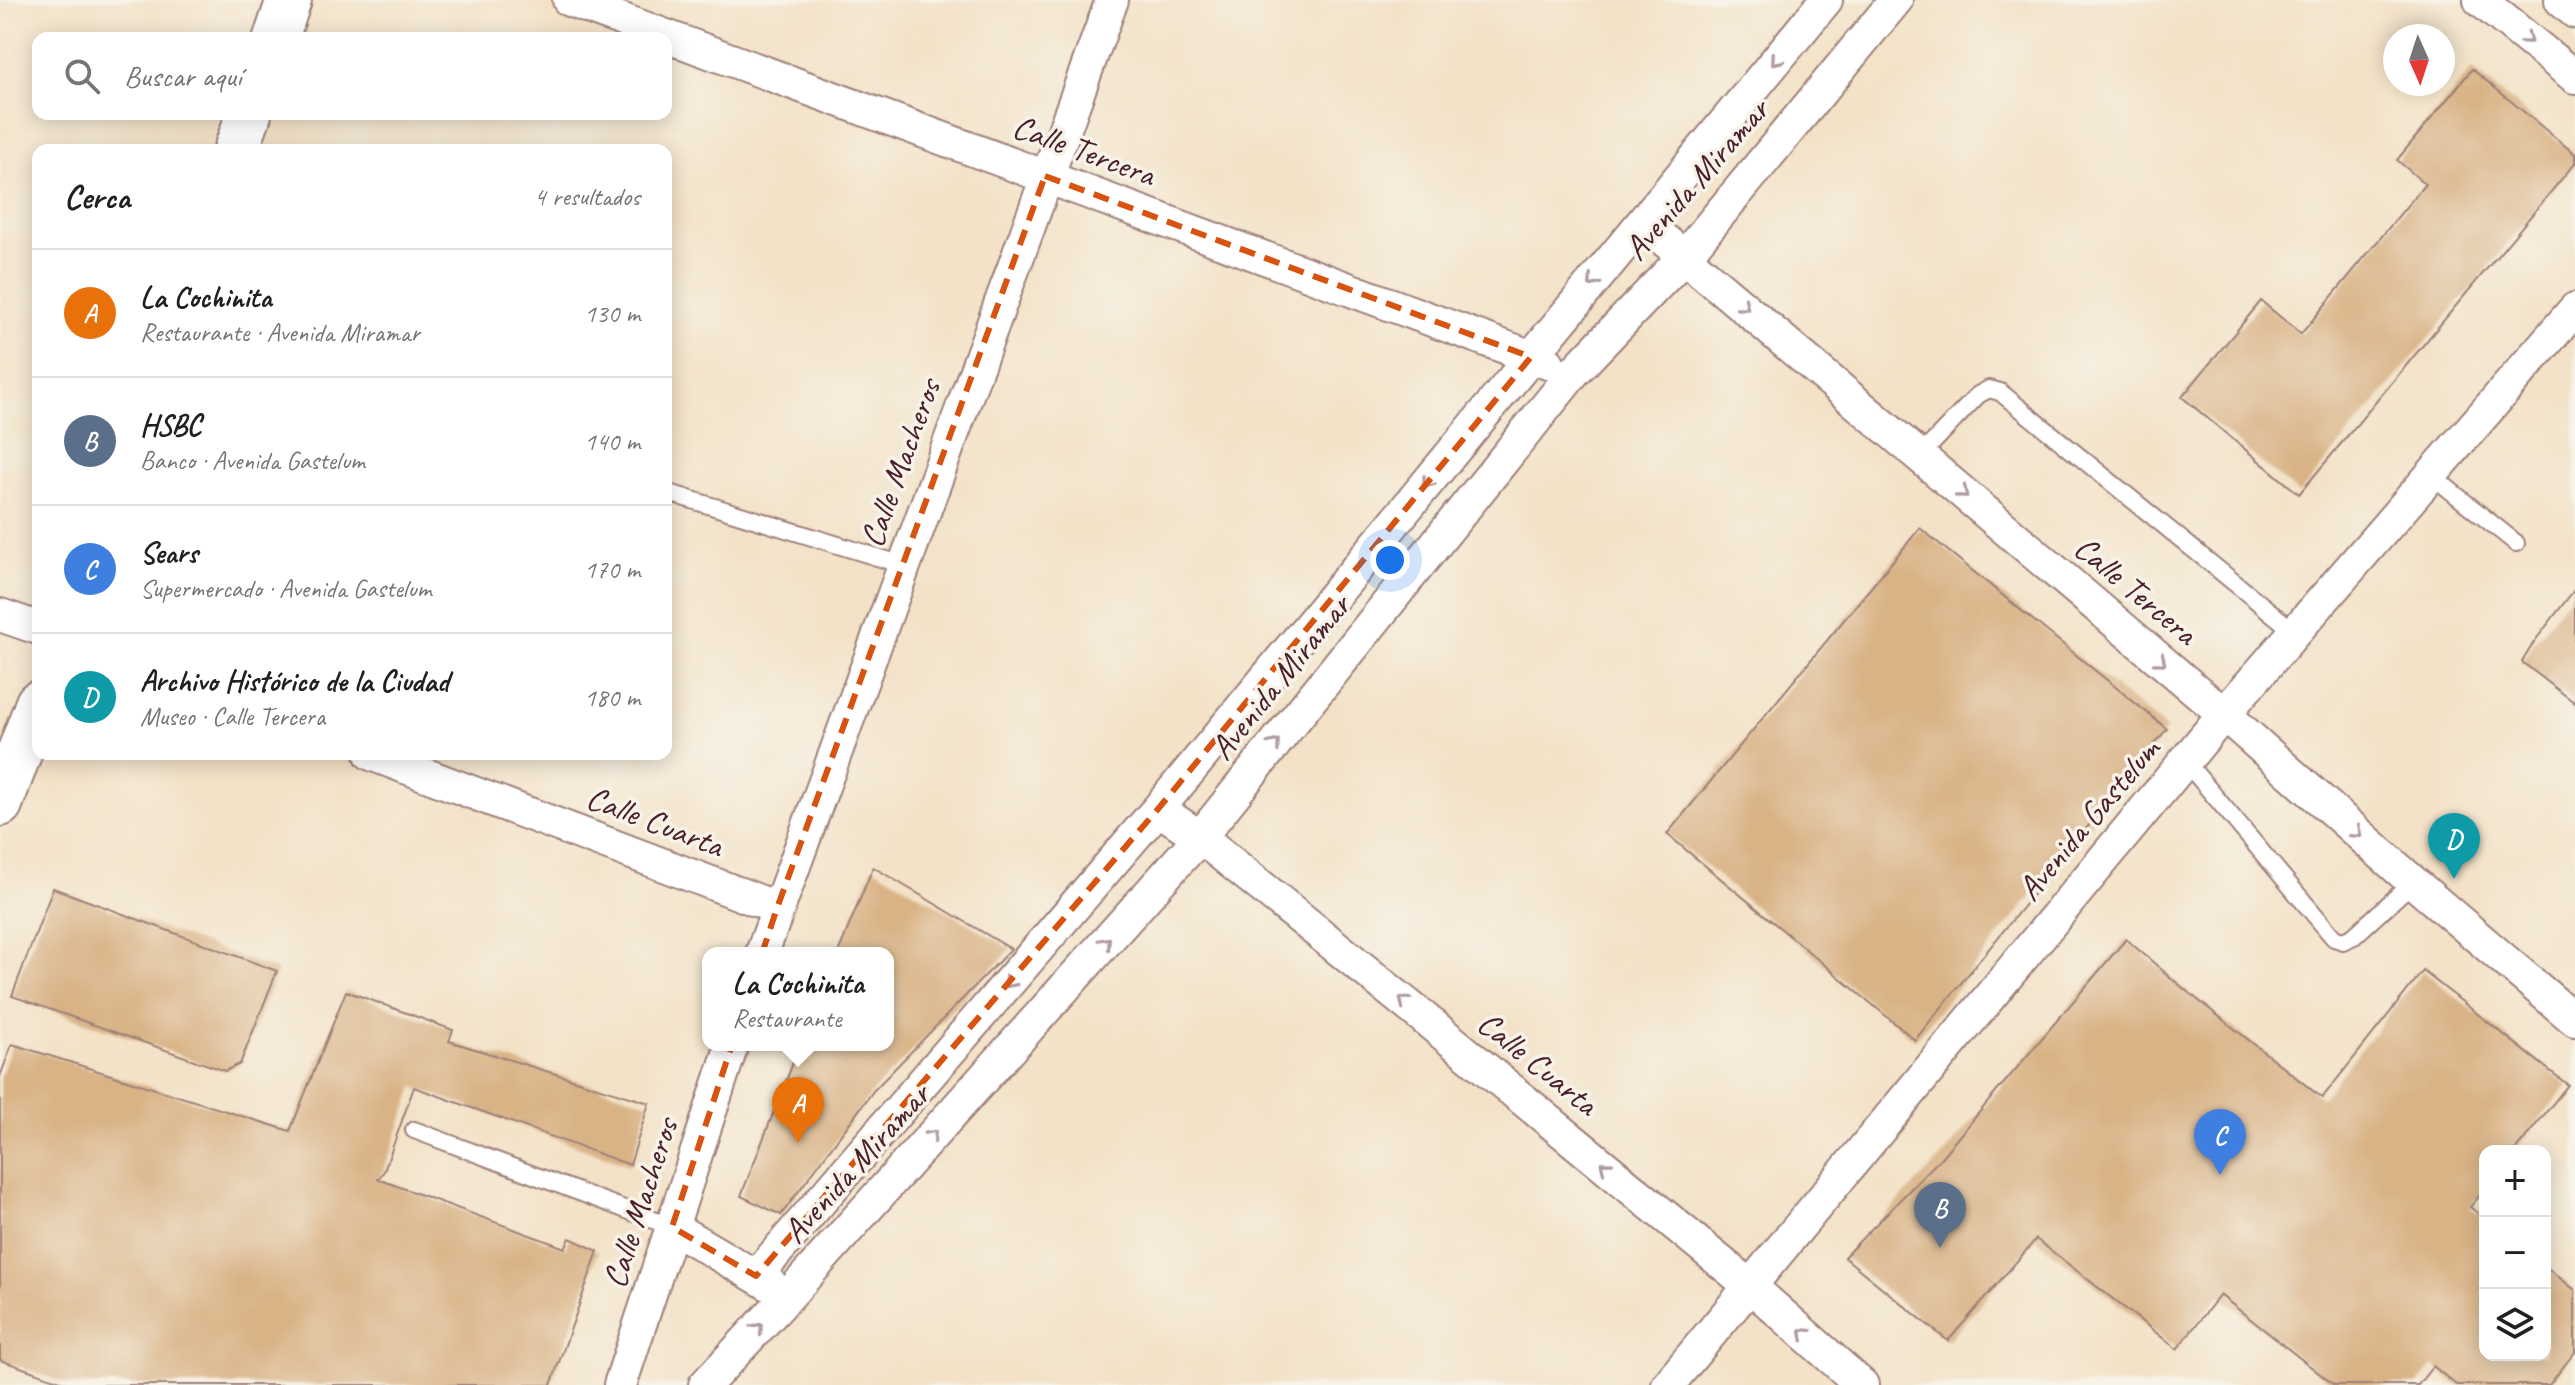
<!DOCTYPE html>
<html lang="es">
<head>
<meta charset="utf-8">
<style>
  :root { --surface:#fff; --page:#f2f2f2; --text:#202124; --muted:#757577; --line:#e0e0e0; --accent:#b45309 }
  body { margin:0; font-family:Caveat,sans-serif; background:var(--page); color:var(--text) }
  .controls { position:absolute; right:24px; bottom:24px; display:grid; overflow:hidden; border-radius:16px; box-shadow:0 4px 20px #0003 }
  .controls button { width:72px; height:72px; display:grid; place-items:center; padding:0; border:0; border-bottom:2px solid var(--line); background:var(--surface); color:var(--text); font:40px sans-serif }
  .compass { position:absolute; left:2383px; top:24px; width:72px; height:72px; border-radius:50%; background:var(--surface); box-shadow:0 4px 20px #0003; rotate:177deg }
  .you { position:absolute; left:1390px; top:560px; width:28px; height:28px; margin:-20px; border:6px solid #fff; border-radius:50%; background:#1a73e8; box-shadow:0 0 0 12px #1a73e833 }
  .badge { display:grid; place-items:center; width:52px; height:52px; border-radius:50%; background:var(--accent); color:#fff; font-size:26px; font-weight:700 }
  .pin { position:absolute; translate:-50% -66px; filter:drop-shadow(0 2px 4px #0008) }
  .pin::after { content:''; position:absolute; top:42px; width:28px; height:24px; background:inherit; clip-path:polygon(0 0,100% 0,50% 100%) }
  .popup { position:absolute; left:702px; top:947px; width:192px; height:104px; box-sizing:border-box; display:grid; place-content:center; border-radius:16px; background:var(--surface); filter:drop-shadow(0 2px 6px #0005); font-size:26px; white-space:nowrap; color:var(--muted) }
  .popup b { font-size:30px; color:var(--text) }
  .popup::after { content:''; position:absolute; left:50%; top:100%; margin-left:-16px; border:16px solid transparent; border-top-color:var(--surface) }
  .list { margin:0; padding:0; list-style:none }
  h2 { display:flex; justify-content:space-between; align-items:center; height:104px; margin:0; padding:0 32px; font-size:34px }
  h2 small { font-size:26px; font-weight:400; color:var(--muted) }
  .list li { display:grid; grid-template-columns:52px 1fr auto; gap:24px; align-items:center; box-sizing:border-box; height:128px; padding:0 32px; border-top:2px solid var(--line) }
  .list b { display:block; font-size:30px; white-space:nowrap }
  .list p { margin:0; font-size:26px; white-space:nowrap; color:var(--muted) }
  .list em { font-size:26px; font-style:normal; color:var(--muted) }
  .icon { flex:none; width:44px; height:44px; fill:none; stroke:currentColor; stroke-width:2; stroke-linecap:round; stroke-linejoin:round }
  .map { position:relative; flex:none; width:2575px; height:1385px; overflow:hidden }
  .search { position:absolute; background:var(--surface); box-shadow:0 4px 20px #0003; left:32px; top:32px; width:640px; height:88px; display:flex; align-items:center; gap:20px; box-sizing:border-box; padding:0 28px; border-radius:16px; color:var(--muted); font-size:30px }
  .panel { position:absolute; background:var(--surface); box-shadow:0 4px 20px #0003; left:32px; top:144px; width:640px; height:616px; border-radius:16px }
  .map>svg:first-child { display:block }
  .building { fill:#d9b386 }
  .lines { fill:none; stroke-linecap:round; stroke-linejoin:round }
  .service-casing { stroke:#9e8079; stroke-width:20 }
  .minor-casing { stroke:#9e8079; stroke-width:36 }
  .secondary-casing { stroke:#9e8079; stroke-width:48 }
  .service { stroke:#fff; stroke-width:16 }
  .minor { stroke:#fff; stroke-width:32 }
  .secondary { stroke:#fff; stroke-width:44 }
  .oneway { stroke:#ae9aa0 }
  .marked { fill:none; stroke:#d8530f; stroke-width:6; stroke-dasharray:16 10; stroke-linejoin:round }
  .labels { text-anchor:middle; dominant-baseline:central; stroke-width:7; stroke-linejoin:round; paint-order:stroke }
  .street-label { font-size:34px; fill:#4a1f2b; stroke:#f7f3e8 }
</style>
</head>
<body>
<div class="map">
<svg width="2575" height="1385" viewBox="0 0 2575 1385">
  <rect width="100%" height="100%" fill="#f7f3e8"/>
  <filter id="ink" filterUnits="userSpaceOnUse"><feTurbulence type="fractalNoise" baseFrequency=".0125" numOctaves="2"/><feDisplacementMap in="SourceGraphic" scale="16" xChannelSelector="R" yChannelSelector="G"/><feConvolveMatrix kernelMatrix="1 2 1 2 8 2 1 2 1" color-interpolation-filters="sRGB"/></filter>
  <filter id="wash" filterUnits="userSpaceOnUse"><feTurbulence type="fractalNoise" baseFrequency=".006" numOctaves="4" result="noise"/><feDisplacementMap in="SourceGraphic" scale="32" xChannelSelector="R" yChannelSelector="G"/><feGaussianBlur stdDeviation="1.8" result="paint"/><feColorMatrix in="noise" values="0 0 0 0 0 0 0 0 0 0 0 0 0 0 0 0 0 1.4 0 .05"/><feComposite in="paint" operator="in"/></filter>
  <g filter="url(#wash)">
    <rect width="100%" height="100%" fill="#f3e2c7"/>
    <g id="blocks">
      <!-- building -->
      <path class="building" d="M2472 69 2575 154V163L2299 494 2182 397 2261 301 2301 334 2425 184 2397 160Z
        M1920 528 2167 729 1915 1040 1667 834Z
        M2575 589V703L2522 662 2534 642Z
        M873 867 1011 949 874 1090 781 1215 741 1196 800 1045H888V953H838Z
        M53 888 277 971 240 1064 225 1071 12 996Z
        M2126 939 2183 988 2322 1098 2423 971 2568 1085 2515 1151H2485V1189L2470 1207 2485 1219V1355H2545V1266L2575 1290V1352L2549 1385H2456L2433 1366 2418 1385H2334L2220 1295 2177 1349 2036 1239 1948 1341 1844 1257 1938 1161Z
        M346 991 453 1030 449 1041 649 1103 630 1165 414 1087 384 1171 378 1179 565 1248 570 1238 598 1251 551 1385H72L0 1360V1077L12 1044 290 1131Z"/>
    </g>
  </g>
  <g filter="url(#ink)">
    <use href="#blocks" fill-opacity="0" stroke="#9e8079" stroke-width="2"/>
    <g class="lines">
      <!-- service casing -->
      <g class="service-casing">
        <path id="service" d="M1920 456 1978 395 1989 389 2000 392 2295 632
          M2431 475 2516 543
          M666 492 903 565
          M2185 761 2334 938 2343 941 2354 936 2413 882
          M414 1130 672 1227"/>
      </g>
      <!-- minor casing -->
      <g class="minor-casing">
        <path id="minor" d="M569 0 1548 363
          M2480 0 2575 77
          M2561 0 2575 12
          M1643 222 2224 714 2413 882 2575 1020
          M0 615 38 628
          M371 754 777 908
          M1158 809 1200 837 1419 1014 1750 1286 1862 1385
          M762 953 1112 0
          M672 1227 772 1286
          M756 1276 1158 809 1826 0
          M620 1385 732 1045
          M705 1385 789 1295 1200 837 1574 372 1685 256 1896 0
          M1668 1385 2224 714 2575 309"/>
      </g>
      <!-- secondary casing -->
      <g class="secondary-casing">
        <path id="secondary" d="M276 38 289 0
          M236 150 249 114
          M0 804 38 703"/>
      </g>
      <!-- service -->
      <use href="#service" class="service"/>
      <!-- minor -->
      <use href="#minor" class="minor"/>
      <!-- secondary -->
      <use href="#secondary" class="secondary"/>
    </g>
    <!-- one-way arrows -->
    <defs><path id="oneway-chevron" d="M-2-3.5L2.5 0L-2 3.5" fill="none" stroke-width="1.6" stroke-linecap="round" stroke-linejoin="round" transform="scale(2)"/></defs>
    <g class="oneway">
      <use href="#oneway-chevron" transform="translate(2527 39) rotate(39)"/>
      <use href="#oneway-chevron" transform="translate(1776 60) rotate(130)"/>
      <use href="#oneway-chevron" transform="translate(1593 282) rotate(130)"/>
      <use href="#oneway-chevron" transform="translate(1744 306) rotate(40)"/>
      <use href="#oneway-chevron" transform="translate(1427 483) rotate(129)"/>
      <use href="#oneway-chevron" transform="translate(1963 493) rotate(40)"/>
      <use href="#oneway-chevron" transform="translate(2161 661) rotate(40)"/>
      <use href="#oneway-chevron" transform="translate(1275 744) rotate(-51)"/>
      <use href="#oneway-chevron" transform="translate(2357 833) rotate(41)"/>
      <use href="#oneway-chevron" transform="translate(1106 942) rotate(-48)"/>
      <use href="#oneway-chevron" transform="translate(1009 983) rotate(131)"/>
      <use href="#oneway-chevron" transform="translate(1404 1001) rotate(-141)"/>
      <use href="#oneway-chevron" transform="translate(932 1135) rotate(-48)"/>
      <use href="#oneway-chevron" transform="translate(1605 1166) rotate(-141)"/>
      <use href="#oneway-chevron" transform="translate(758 1328) rotate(-47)"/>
      <use href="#oneway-chevron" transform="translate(1804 1333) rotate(-138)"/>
    </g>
  </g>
  <!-- marked area -->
  <path class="marked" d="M1045 176 1531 357 1158 809 756 1276 672 1227 777 908Z"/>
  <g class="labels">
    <!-- street labels -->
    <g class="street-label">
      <text transform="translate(1084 150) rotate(20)">Calle Tercera</text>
      <text transform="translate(1696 179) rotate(-49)">Avenida Miramar</text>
      <text transform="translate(900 463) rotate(-70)">Calle Macheros</text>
      <text transform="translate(2136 590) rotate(40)">Calle Tercera</text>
      <text transform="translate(1280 677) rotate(-51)">Avenida Miramar</text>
      <text transform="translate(2088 819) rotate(-50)">Avenida Gastelum</text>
      <text transform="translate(655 821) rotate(21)">Calle Cuarta</text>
      <text transform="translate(1538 1063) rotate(39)">Calle Cuarta</text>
      <text transform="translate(856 1163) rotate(-48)">Avenida Miramar</text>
      <text transform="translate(640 1203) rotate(-72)">Calle Macheros</text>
    </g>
  </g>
</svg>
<div class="controls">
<button>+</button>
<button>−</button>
<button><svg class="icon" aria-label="layers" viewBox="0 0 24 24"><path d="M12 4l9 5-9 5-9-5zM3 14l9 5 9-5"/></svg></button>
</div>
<svg class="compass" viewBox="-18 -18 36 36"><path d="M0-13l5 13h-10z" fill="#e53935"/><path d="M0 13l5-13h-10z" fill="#757577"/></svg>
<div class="you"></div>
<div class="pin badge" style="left:798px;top:1143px;background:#e8710a">A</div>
<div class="popup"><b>La Cochinita</b>Restaurante</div>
<div class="pin badge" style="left:1940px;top:1248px;background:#5c6f8a">B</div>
<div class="pin badge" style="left:2220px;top:1175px;background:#3f7fe0">C</div>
<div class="pin badge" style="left:2454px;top:879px;background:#0f9aa8">D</div>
<div class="search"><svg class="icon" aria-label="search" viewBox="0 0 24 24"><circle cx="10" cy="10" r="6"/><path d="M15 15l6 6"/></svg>Buscar aquí</div>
<section class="panel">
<h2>Cerca<small>4 resultados</small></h2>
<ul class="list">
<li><span class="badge" style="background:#e8710a">A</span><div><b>La Cochinita</b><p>Restaurante · Avenida Miramar</p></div><em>130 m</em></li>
<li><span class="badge" style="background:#5c6f8a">B</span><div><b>HSBC</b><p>Banco · Avenida Gastelum</p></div><em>140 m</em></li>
<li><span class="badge" style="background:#3f7fe0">C</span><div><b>Sears</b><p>Supermercado · Avenida Gastelum</p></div><em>170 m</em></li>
<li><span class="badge" style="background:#0f9aa8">D</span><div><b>Archivo Histórico de la Ciudad</b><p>Museo · Calle Tercera</p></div><em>180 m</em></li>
</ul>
</section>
</div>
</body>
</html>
